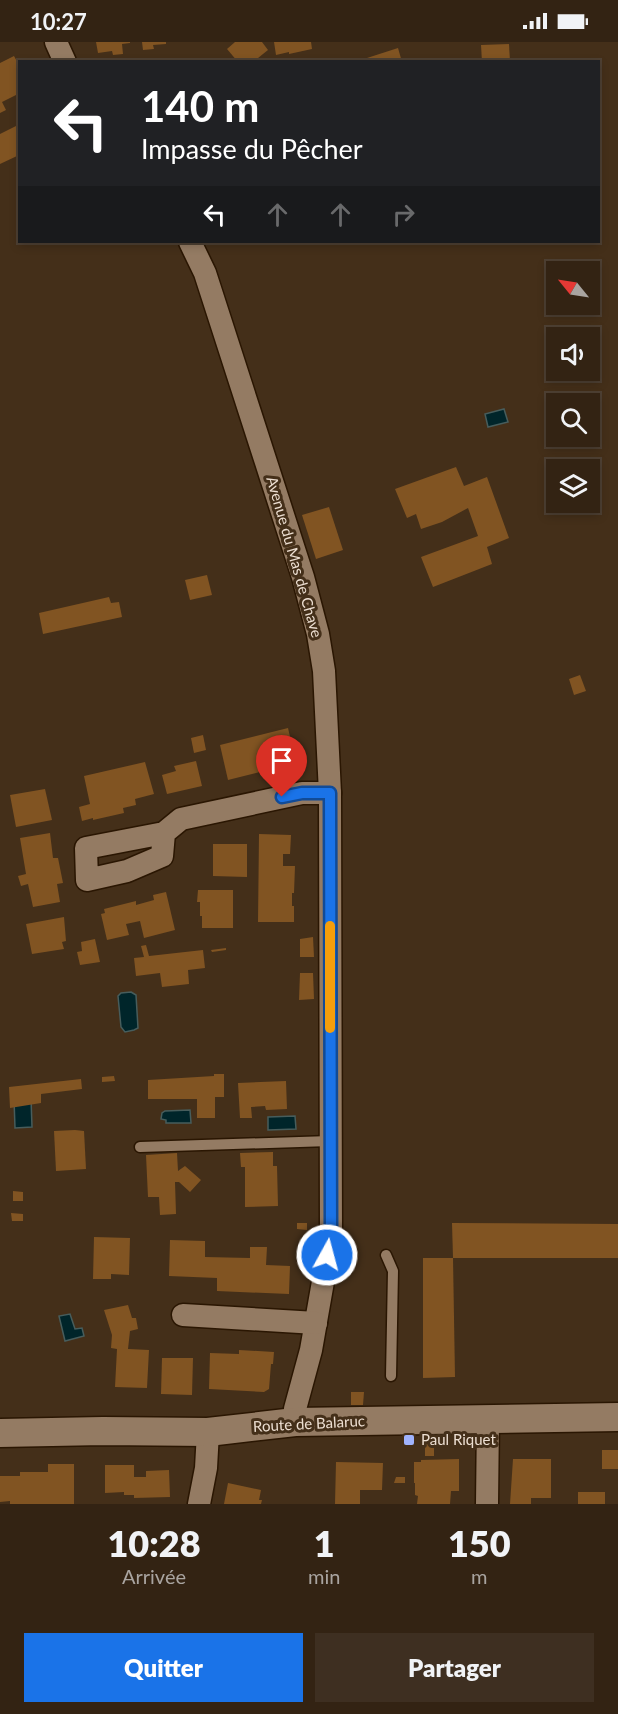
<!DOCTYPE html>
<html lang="fr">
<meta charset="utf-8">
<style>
:root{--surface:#332313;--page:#3e2f21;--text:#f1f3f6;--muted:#a9a4a0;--line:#4e4033;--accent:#1a73e8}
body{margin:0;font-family:Lato,sans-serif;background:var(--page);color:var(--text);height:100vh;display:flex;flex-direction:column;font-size:22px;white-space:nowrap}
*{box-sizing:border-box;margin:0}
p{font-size:20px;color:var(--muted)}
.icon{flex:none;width:33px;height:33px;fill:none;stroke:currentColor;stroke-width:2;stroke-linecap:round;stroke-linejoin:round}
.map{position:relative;height:1462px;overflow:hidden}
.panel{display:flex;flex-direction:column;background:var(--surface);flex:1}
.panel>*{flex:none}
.hud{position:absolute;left:18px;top:18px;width:582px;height:183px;border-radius:0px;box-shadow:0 3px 9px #0003,0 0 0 2px var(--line);background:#202124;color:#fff;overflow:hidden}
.needle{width:39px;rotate:300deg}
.fabs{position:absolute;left:546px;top:219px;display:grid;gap:12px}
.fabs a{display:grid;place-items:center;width:54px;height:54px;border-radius:0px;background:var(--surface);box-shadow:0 3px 9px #0003,0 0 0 2px var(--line);font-size:30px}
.pin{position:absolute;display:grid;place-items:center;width:51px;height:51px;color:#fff;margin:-62px -26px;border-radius:50% 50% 50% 0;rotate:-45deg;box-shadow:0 0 6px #0007}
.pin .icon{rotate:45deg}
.me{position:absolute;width:66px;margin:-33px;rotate:7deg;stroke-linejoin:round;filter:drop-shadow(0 0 4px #0008)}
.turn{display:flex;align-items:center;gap:21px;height:126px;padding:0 24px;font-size:27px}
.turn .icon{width:78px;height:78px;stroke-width:2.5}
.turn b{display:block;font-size:42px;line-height:51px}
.lanes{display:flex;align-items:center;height:57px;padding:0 24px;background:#0003;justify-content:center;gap:30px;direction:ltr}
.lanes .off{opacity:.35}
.eta{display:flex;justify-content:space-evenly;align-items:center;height:102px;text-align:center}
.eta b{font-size:36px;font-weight:800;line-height:42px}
.button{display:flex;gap:12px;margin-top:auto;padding:12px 24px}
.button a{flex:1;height:69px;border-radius:0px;background:var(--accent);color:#fff;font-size:24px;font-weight:800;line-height:69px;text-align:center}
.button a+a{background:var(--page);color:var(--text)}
.status{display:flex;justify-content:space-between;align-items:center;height:42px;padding:0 30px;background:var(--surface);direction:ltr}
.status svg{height:16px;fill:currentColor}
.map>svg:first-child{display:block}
</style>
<div class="status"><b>10:27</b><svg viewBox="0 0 49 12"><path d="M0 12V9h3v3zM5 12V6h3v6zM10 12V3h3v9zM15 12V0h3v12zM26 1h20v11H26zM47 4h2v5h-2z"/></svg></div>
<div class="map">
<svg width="618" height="1462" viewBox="0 0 618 1462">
<rect width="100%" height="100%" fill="#442f19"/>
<g fill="#00252a" stroke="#475d5c" stroke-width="1.5">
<path d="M504 367 508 380 488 385 485 372Z"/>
<path d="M131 950 136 953 138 986 134 988 125 990 121 985 118 954 121 951Z"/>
<path d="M31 1056 32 1085 15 1086 14 1057Z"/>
<path d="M190 1068 191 1081H166V1078L161 1077 162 1071 165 1069Z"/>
<path d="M295 1074 296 1087 268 1088V1075Z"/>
<path d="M70 1272 75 1287 82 1286 84 1294 65 1299 59 1274Z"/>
</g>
<g fill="#815422">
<path d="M96 0H130V1L122 2 123 12 113 13 112 9 98 11Z"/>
<path d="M142 0H166V2L153 3 154 7 143 8Z"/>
<path d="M235 0H262L268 8 253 20H238L227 7Z"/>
<path d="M274 0H311L312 7 289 12V10L276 13Z"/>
<path d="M509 2 510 20H482L481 3Z"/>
<path d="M398 6 402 20H368L367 16Z"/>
<path d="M14 14 20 25V51L2 60 6 68 0 71V21Z"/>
<path d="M20 82V118L17 114 0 122V92Z"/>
<path d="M456 425 464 444 487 435 509 496 487 505 492 522 433 545 421 515 478 494 468 466 442 480 421 487 416 472 407 476 395 447Z"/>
<path d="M329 465 343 508 316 517 302 473Z"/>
<path d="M207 533 212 553 190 558 185 538Z"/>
<path d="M109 555 111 561 119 560 122 575 43 592 39 571Z"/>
<path d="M580 633 586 649 574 653 569 637Z"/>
<path d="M288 686 296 721 228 738 220 703Z"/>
<path d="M203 693 206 708 194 711 191 696Z"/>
<path d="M196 719 202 744 167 752 162 733 176 729 174 724Z"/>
<path d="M145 720 154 752 135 757 136 763 123 766 124 771 93 778V776L82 779 79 765 90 762 84 734Z"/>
<path d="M45 747 52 778 16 785 10 753Z"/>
<path d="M50 791 53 816H58L63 841 57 842 60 860 33 865 28 842 21 844 18 834 26 832 20 796Z"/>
<path d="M259 792 291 793 290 812H283V824H295L294 851H292V864H294V880H258Z"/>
<path d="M213 802H247V835L213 834Z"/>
<path d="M198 848H233V886H202V874H200V860H197Z"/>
<path d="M166 850 175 888 144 896 140 879 126 882 129 893 107 898 101 872 105 871 104 867 136 859V863L154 858 153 853Z"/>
<path d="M64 875 66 899 62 900 64 907 32 912 26 882Z"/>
<path d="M313 895 314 915H300V897Z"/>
<path d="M95 897 100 920 80 923 77 910 82 909 81 900Z"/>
<path d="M146 903 149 914 203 908 205 926 188 928 189 942 162 945 160 931 136 934 134 916 144 915 141 904Z"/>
<path d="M226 906V908L212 910 211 908Z"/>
<path d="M300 931H313L314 957 299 958Z"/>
<path d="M214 1032H224V1055H215V1076H197V1057H148V1038L214 1034Z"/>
<path d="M114 1034 115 1039 102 1040V1035Z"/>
<path d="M81 1037 82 1047 41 1052V1061L10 1066 9 1045Z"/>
<path d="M286 1039 287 1067 266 1068 265 1064 251 1065 252 1076H240L238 1041Z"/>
<path d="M75 1088 84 1089 86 1127 56 1129 54 1089Z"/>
<path d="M273 1110V1124H277L278 1164 245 1165V1125H241L240 1111Z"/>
<path d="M177 1111 178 1129 185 1124 201 1138 190 1150 179 1140H175L176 1172 160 1173 159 1155H148L146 1113Z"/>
<path d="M13 1149 23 1150V1159H13Z"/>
<path d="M11 1171 23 1172V1179H12Z"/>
<path d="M297 1181H307V1188L297 1187Z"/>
<path d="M452 1181 618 1182V1216H453Z"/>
<path d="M94 1195 130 1196 129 1233 111 1232V1237H93Z"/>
<path d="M170 1198 205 1199V1215L250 1216V1205H267L266 1223 290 1224 289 1252 217 1249V1236L169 1234Z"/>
<path d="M423 1216H453L455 1335 423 1336Z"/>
<path d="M128 1263 132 1276H136L138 1287 130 1289 128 1307 149 1308 147 1346 115 1345 117 1307 111 1306 112 1293 104 1268Z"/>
<path d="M239 1308 274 1310 273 1322H271L269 1347 264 1350 209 1347 210 1311 239 1312Z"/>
<path d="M162 1316H193L192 1353 161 1352Z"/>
<path d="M351 1350H364L363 1363H351Z"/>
<rect x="425" y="1402" width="9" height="12"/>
<rect x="602" y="1408" width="16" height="19"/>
<path d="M459 1417V1449H451L450 1462H417L418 1454 415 1453V1441H414V1420H421V1418Z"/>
<path d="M513 1417H551V1456H531V1462H510Z"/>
<path d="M336 1420 383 1421 382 1448H360V1462H335Z"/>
<path d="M48 1422H74V1462H10V1459L0 1460V1434H20V1430H48Z"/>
<path d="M105 1423H134V1435H146V1429L169 1428 170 1455 134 1456V1453H124V1450L105 1451Z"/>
<path d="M396 1435H405V1441H394Z"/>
<path d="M228 1441 261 1448 259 1458H262L261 1462H224Z"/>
<rect x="578" y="1450" width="27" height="12"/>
</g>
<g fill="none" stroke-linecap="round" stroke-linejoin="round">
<defs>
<g id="service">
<path d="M140 1105 330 1099"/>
<path d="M386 1213 393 1229 391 1334"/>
</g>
<g id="minor">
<path d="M56 0 65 20"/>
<path d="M190 200 205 231 303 535 318 592 324 629 330 751 331 1194 311 1308 295 1367V1380"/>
<path d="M164 791 162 814 127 829 87 838 86 806 164 791 181 777 302 751H330"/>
<path d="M183 1273 316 1281"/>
<path d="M199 1462 206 1426 208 1390"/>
<path d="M487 1462 488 1376"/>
</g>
<path id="tertiary" d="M0 1391 103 1389 208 1390 295 1380 618 1375"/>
</defs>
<use href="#service" stroke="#2a1602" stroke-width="13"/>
<use href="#minor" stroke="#2a1602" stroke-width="25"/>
<use href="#tertiary" stroke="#2a1602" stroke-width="31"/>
<use href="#service" stroke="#947b63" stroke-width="10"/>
<use href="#minor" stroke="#947b63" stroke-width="22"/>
<use href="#tertiary" stroke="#947b63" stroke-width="28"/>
</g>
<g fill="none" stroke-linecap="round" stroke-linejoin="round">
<defs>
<path id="route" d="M282 755 302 751H330L331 1194 327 1213"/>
</defs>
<use href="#route" stroke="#114b97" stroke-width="15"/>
<use href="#route" stroke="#1a73e8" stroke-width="10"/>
<path stroke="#f59e0b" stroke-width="10" d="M330 884V986"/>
</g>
<rect fill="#a0b3fd" stroke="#442f19" stroke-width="2" x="403" y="1392" width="12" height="12" rx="3"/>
<g text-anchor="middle" stroke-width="6" stroke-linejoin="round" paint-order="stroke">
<g font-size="15" fill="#eddfd2" stroke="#442f19">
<text transform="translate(294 515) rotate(74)" y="5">Avenue du Mas de Chave</text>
<text transform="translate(309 1382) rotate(-3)" y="5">Route de Balaruc</text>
</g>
<g font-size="15" fill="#eddfd2" stroke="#442f19" text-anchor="start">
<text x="421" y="1403">Paul Riquet</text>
</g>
</g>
</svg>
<div class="fabs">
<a><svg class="needle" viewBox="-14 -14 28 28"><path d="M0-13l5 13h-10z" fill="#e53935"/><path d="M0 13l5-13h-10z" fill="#a9a4a0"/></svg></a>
<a><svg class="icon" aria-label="sound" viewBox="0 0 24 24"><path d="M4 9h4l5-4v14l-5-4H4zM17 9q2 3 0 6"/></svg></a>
<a><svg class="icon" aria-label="search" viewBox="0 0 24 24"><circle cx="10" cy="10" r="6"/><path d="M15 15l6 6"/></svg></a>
<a><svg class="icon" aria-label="layers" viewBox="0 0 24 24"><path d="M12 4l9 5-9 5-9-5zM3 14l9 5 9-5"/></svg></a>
</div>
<div class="pin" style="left:282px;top:755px;background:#d93025"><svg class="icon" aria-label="arrive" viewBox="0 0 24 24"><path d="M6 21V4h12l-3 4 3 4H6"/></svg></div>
<svg class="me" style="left:327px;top:1213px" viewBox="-20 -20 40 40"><circle r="17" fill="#1a73e8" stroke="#fff" stroke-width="3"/><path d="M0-11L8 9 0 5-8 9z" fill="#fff"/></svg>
<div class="hud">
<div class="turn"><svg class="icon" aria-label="left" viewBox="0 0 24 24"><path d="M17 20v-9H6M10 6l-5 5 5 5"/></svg><div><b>140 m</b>Impasse du Pêcher</div></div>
<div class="lanes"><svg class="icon" aria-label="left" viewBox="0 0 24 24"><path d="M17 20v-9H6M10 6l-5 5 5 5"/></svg><svg class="icon off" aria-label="ahead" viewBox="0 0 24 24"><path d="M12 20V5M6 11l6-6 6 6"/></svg><svg class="icon off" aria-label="ahead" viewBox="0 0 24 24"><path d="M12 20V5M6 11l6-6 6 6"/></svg><svg class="icon off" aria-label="right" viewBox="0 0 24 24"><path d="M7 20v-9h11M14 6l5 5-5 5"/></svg></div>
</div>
</div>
<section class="panel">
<div class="eta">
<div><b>10:28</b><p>Arrivée</p></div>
<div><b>1</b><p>min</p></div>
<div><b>150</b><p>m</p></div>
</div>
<div class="button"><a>Quitter</a><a>Partager</a></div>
</section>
